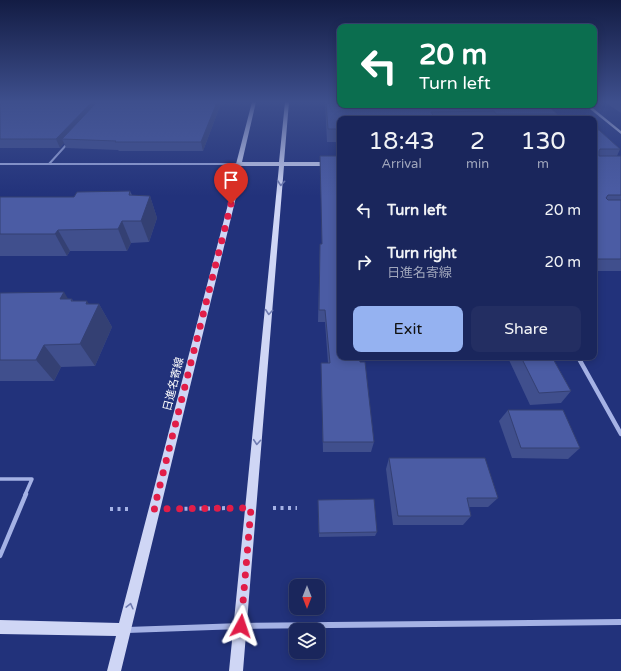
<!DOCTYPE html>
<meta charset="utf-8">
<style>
:root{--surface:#1a265c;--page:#232e62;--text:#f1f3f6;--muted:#9fa5bb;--line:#384372;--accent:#95b2f1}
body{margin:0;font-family:"Varela Round","Noto Sans JP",sans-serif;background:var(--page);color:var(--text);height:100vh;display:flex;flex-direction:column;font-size:15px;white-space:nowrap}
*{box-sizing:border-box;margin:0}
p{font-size:13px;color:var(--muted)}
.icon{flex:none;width:22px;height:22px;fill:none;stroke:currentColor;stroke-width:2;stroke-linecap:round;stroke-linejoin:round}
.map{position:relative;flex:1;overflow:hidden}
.side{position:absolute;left:337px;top:116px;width:260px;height:244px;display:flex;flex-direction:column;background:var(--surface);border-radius:8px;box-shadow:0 2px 10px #0003,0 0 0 1px var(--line)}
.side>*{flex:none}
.hud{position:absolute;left:337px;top:24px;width:260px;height:84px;border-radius:8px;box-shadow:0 2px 10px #0003,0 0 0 1px var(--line);background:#0b6e4f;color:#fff;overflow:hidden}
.needle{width:26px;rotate:180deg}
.controls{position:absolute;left:289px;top:579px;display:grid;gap:8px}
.controls a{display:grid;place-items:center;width:36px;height:36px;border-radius:8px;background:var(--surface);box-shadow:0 2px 10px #0003,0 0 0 1px var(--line);font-size:20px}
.pin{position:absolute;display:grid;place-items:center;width:34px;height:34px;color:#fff;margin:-41px -17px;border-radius:50% 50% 50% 0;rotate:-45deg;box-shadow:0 0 4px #0007}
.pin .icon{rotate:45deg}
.me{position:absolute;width:44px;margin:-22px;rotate:5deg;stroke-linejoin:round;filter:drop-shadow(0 0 3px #0008)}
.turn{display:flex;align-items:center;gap:14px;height:84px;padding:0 16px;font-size:18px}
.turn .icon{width:52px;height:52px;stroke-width:2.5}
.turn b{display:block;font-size:28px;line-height:34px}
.eta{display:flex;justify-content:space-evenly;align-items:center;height:68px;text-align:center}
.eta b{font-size:24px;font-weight:600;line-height:28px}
.button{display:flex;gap:8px;margin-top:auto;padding:8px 16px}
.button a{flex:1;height:46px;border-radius:8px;background:var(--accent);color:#111;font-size:16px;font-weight:600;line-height:46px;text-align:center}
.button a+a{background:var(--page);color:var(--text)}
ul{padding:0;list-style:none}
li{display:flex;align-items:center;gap:12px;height:52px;padding:0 16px}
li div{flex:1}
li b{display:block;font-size:15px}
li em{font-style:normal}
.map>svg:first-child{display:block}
</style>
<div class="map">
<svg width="621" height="671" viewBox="0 0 621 671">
<rect width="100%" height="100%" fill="#22327b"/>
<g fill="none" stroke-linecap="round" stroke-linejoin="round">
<g stroke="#a5b2e5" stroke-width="4" stroke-dasharray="3 4.5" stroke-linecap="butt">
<path d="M273 508H297"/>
<path d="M110 509H132"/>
<path d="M177 509 230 508"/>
</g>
<path stroke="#a5b2e5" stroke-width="3.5" d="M0 479H32L25 495"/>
<path stroke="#a5b2e5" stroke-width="4.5" d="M0 556 26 494"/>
<g stroke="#a5b2e5" stroke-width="2">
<path d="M0 164H239"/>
<path d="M49 164 68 143"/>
</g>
<path stroke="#a5b2e5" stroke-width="4.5" d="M578 357 621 434"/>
<path stroke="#a5b2e5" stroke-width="6" d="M127 630 241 626 621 622"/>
<g fill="#cfd6f5" fill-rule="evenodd">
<path d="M252 102H256L242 162H279L285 102H289L284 162H340V166H284L243 671H229L279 166H241L238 189 121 671H107L116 636 0 634V620L119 623 232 189 236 164Z"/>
<path d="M585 105H589L621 131V134Z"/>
</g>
</g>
<g fill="#404f8d">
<path d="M0 102 220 106 203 151H119L118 150 66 148 64 143 60 148H0Z"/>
<path d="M325 102H340V105H547L557 114 555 119H340V142H327Z"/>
<path d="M605 102H621V113Z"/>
<path d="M594 130 620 149 617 156H621V271H594Z"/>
<path d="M320 156 340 357 374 442 371 452H323L321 374V363H328L325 322H318L320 244H322Z"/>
<path d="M130 191 132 195 150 196 157 218 149 242 131 243 127 251H70L67 256H0V197H74Z"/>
<path d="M0 293 72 299 73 301 90 304H99L112 327 95 366 61 367 54 381H0Z"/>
<path d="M494 357H552L571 391 561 403 530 405 509 360H495Z"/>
<path d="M508 410 580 448 568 459 512 458 499 421Z"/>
<path d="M389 458 498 498 488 507H469L471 516 463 525H393L386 469Z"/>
<path d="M318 500 377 532 375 536 319 537Z"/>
</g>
<g fill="#344073">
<path d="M92 102H102L62 139 64 143 60 148 56 139Z"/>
<path d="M217 102H220V106L203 151 201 142Z"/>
<path d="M150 196 157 218 149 242 141 221Z"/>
<path d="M122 221 131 243 127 251 118 229Z"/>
<path d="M58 230 70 251 67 256 55 234Z"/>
<path d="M64 292 78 315 60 299Z"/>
<path d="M87 301 95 313 99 304 112 327 95 366 80 344 86 304Z"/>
<path d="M44 345 61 367 54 381 36 360Z"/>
</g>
<g fill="#4b5ca4" stroke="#344073">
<path d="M0 102H92L56 139H0Z"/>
<path d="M97 102H217L201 142H115L116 141 62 139Z"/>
<path d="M326 102H340V105H445L447 108 450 109 451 106V105H547L557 114H496L494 111 431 112 434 117 403 118V119H340V129H328Z"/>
<path d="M616 102H621V105Z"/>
<path d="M594 130H599L620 149H600L599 151V156H621V195H608L606 198 608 200H621V259H594Z"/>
<path d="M320 156H339L340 162V357H359L360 362H365L374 442H323L321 363H330L325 310H319L320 244H322Z"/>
<path d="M130 191 129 195 150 196 141 221H122L118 229 58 230 55 234H0V197H74L77 192Z"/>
<path d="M64 292 60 299H72L71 301H87L86 304H99L80 344 44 345 36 360H0V293Z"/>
<path d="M521 357H552L571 391 539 393Z"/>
<path d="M508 410H563L580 448H521Z"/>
<path d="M389 458H485L498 498H467L471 516H398Z"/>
<path d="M374 499 377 532 319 533 318 500Z"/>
</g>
<defs><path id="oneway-chevron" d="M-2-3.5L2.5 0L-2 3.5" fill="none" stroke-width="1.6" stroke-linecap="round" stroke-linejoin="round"/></defs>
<g stroke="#707cb2">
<use href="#oneway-chevron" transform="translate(281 183) rotate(95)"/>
<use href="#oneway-chevron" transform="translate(269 312) rotate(95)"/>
<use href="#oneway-chevron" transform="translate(257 442) rotate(95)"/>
<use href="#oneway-chevron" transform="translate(130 606) rotate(-76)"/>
</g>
<linearGradient id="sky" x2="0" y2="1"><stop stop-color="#131c44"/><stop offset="0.52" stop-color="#3e4f8d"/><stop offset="1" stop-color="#3e4f8d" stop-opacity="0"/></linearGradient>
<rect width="621" height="196" fill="url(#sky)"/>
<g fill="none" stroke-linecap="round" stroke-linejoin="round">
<path stroke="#e11d48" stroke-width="7" stroke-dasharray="0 12.6" d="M231 204 154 509 251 508 241 626"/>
</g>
<g text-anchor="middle" stroke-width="3.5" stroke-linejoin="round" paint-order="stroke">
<g font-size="11" fill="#fff" stroke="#22327b">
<text transform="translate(173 384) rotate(-76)" y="4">日進名寄線</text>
</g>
</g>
</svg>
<div class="controls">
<a><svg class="needle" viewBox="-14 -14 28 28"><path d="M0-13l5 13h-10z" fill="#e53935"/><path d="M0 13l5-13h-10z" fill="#9fa5bb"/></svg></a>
<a><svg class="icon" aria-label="layers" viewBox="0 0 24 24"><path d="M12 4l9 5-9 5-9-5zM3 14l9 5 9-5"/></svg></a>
</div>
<div class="pin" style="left:231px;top:204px;background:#d93025"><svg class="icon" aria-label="arrive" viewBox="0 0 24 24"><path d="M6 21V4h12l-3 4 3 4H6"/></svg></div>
<svg class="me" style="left:241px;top:626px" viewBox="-20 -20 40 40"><path d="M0-17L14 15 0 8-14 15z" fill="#e11d48" stroke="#fff" stroke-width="4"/></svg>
<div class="hud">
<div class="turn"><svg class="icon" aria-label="left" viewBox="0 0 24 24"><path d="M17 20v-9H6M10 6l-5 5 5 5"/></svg><div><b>20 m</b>Turn left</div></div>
</div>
<section class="side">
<div class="eta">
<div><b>18:43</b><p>Arrival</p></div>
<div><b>2</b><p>min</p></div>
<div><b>130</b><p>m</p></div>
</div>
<ul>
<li><svg class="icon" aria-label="left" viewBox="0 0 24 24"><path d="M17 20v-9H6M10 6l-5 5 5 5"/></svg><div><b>Turn left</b></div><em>20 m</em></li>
<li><svg class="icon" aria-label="right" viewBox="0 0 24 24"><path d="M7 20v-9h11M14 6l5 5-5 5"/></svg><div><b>Turn right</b><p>日進名寄線</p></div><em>20 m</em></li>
</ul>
<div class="button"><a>Exit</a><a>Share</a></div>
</section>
</div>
